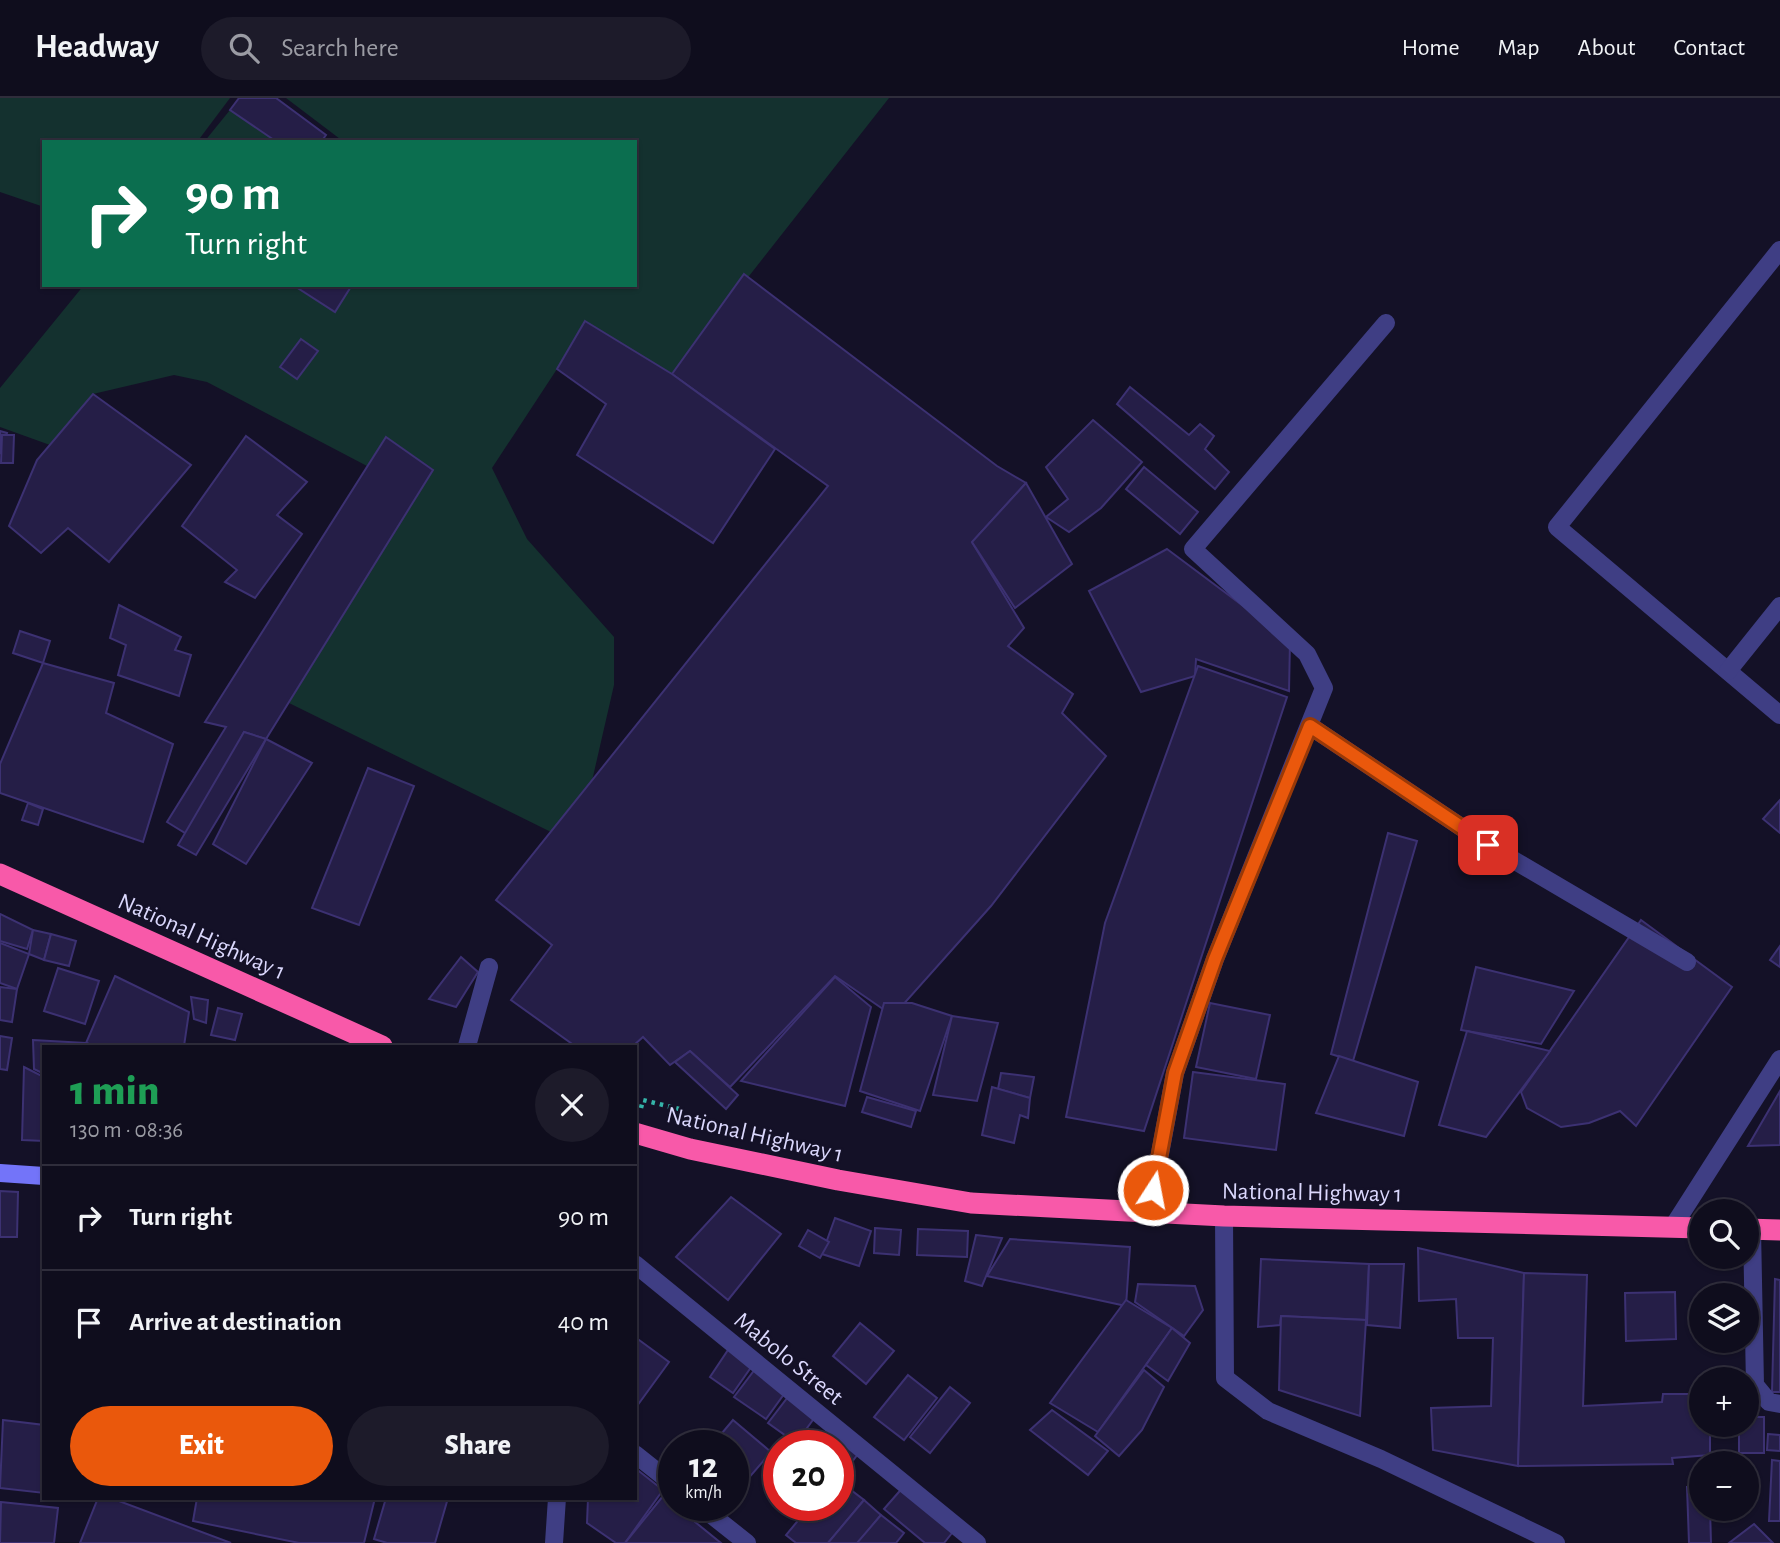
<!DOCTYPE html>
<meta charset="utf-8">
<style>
:root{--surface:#0f0d1d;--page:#1d1b2a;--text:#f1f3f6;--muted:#9b9ca4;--line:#2f2d3b;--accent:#ea580c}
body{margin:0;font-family:"Alegreya Sans",sans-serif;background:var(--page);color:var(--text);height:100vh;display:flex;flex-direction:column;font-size:26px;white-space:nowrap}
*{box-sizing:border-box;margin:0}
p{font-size:23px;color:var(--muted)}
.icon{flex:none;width:38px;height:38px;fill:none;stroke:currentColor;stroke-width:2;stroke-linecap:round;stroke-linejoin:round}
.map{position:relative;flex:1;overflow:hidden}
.drawer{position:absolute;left:42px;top:947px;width:595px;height:455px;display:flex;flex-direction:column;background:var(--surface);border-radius:0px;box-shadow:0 2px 5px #0004,0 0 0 2px var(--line)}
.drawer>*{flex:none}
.banner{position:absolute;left:42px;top:42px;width:595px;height:147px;border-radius:0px;box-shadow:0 2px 5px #0004,0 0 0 2px var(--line);background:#0b6e4f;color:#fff;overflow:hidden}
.tools{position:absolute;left:1689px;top:1101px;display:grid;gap:14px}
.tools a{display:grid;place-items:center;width:70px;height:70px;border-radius:50%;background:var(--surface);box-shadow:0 2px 5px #0004,0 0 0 2px var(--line);font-size:35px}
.speed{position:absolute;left:658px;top:1332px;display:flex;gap:14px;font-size:35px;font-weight:700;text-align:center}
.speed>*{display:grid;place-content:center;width:91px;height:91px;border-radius:50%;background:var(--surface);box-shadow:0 2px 5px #0004,0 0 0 2px var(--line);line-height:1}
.speed small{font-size:18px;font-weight:400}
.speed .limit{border:10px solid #d22;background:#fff;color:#111}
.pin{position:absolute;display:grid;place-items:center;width:60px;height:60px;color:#fff;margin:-30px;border-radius:14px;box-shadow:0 4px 10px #0006}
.me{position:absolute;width:77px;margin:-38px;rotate:11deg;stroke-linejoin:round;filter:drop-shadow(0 0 5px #0008)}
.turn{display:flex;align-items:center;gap:24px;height:147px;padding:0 28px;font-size:32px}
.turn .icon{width:91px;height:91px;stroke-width:2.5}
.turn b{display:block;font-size:49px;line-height:60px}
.round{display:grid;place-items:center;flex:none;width:74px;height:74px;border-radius:37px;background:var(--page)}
.summary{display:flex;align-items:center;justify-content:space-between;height:119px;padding:0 28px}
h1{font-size:42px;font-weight:800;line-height:52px;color:#1e9e55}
.action{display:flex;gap:14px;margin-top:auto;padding:14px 28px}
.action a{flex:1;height:80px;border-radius:42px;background:var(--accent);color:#fff;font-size:28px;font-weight:800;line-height:80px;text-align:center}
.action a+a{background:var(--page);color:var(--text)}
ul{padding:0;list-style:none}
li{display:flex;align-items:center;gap:21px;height:105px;padding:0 28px;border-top:2px solid var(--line)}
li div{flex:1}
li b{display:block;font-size:26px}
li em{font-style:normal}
header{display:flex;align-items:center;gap:42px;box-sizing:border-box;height:98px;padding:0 35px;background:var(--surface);border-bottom:2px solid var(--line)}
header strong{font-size:33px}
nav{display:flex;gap:38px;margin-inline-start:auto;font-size:24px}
.search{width:490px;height:63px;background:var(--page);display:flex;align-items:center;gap:18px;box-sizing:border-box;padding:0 24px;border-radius:38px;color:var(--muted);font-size:26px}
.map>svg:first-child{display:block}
</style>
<header>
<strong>Headway</strong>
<div class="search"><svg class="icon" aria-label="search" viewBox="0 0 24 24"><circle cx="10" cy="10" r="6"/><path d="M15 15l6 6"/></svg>Search here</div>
<nav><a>Home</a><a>Map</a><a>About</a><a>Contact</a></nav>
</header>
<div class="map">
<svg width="1780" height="1445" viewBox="0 0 1780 1445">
<rect width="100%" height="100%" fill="#141127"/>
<g fill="#14312f">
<path d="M0 0H230L197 44H44V109L0 94Z"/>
<path d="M286 0H889L672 276 585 223 557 271 492 370 527 441 614 539V587L592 683 551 734 289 605 433 371 386 339 367 368 207 284 174 277 93 296 50 347 0 329V290L84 187H635V44H344Z"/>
<path d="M230 12 277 44H204Z"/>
</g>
<g fill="#251e47" stroke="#3c3172" stroke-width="2">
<path d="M239 0H276L326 37 321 44H277L230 12Z"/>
<path d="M744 176 997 368 1026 385 972 444 1024 530 1008 548 1073 596 1062 615 1106 658 991 808 893 918 835 878 730 989 690 953 670 967 643 939 633 948H575L511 902 552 847 496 802 828 388 672 276Z"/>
<path d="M293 187H352L335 214Z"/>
<path d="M585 223 672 276 775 351 713 445 577 357 606 306 557 271Z"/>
<path d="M301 241 318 253 297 281 280 269Z"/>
<path d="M1130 289 1189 337 1200 326 1214 338 1205 351 1229 374 1215 391 1117 306Z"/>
<path d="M93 296 191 367 109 464 68 430 41 455 9 428 37 362Z"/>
<path d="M1093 322 1142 364 1101 410 1069 434 1046 419 1068 401 1046 369Z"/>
<path d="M0 333 7 335 0 356Z"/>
<path d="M2 337H14L13 365H1Z"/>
<path d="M246 338 307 384 277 417 302 436 255 500 225 484 237 472 182 428Z"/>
<path d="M386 339 433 372 266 641 244 634 190 738 167 724 226 629 205 624Z"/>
<path d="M1144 369 1198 414 1180 436 1126 391Z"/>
<path d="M1026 385 1072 466 1015 510 972 444Z"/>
<path d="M1167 451 1290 543 1289 593 1196 561 1195 578 1141 594 1089 493Z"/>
<path d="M119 507 181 539 175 552 191 557 179 598 118 577 126 547 110 540Z"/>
<path d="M20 533 50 543 43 565 13 555Z"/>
<path d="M43 565 114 585 106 615 173 646 143 744 0 695V666Z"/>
<path d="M1198 568 1287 599 1144 1033 1066 1019 1105 825Z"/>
<path d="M244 634 266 641 196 757 178 747Z"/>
<path d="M266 641 312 665 246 766 213 746Z"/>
<path d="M368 670 414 688 359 827 312 810Z"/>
<path d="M1780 702V735L1763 721Z"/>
<path d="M28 705 43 711 38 727 22 722Z"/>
<path d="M1388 735 1417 743 1353 963 1331 956Z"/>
<path d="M0 816 33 832 27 851 0 843Z"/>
<path d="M1641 822 1732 889 1636 1028 1620 1013 1589 1025 1561 1029 1527 1010 1521 994Z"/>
<path d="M33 832 51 836 44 862 29 856Z"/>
<path d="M51 836 76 843 69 868 44 862Z"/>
<path d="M0 845 29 856 17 891 0 885Z"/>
<path d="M1780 848V869L1770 862Z"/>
<path d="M461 859 478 874 456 909 429 901Z"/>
<path d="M1476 869 1574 893 1541 946 1461 932Z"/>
<path d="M58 870 99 883 85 926 44 913Z"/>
<path d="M115 878 189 914 184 948H96L86 945Z"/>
<path d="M835 879 871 909 845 1008 741 983Z"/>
<path d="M0 889 17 891 12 924 0 922Z"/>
<path d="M191 899 208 902 206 925 194 921Z"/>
<path d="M884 905H912L952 918 920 1013 860 993Z"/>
<path d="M1210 905 1270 917 1256 981 1196 969Z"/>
<path d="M218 910 242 916 235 942 211 937Z"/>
<path d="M952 918 998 925 977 1003 933 997Z"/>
<path d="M1467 933 1550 953 1486 1039 1439 1027Z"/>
<path d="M0 938 12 940 7 972 0 971Z"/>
<path d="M33 942 86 945 95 948H44V976L34 971Z"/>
<path d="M690 953 738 997 726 1011 675 964Z"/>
<path d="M1339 958 1418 984 1404 1038 1316 1015Z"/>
<path d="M24 969 44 979V1043L22 1042Z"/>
<path d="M1193 974 1285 986 1276 1052 1184 1040Z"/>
<path d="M1001 975 1034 979 1030 1000 998 991Z"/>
<path d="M992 989 1030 1000 1028 1020 1020 1017 1014 1045 982 1037Z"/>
<path d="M1780 993V1047L1748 1048Z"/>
<path d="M867 999 916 1013 911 1029 862 1014Z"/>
<path d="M0 1093 18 1094 17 1139H0Z"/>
<path d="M731 1099 781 1136 728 1202 676 1159Z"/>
<path d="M835 1120 871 1133 859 1168 822 1156Z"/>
<path d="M875 1130 901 1132 899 1157 874 1155Z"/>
<path d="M918 1131 968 1133 967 1159 917 1157Z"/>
<path d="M808 1132 829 1144 820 1160 799 1148Z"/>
<path d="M976 1137 1002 1140 982 1188 965 1183Z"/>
<path d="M1010 1141 1130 1149 1126 1208 987 1178Z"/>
<path d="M1418 1150 1524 1175 1518 1368 1433 1352 1431 1310 1491 1308 1493 1240H1458L1456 1201 1419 1203Z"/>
<path d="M1261 1161 1369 1166 1366 1222 1281 1218 1280 1227 1258 1229Z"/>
<path d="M1369 1166H1404L1400 1230 1367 1227Z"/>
<path d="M1524 1175 1587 1177 1583 1308 1662 1304 1663 1296H1701V1326H1710V1357L1672 1360 1673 1366 1518 1368Z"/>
<path d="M1775 1181 1780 1182V1294H1772Z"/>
<path d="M1138 1186 1195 1188 1203 1212 1184 1238 1135 1204Z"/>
<path d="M1675 1194 1676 1241 1626 1243 1625 1195Z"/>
<path d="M1126 1202 1172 1230 1098 1334 1050 1305Z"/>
<path d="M1281 1218 1366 1222 1360 1318 1279 1292Z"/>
<path d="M860 1225 894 1253 866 1286 833 1258Z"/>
<path d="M1172 1230 1190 1245 1168 1283 1146 1267Z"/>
<path d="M635 1239 669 1264 637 1308 635 1306Z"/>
<path d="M730 1249 754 1265 733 1295 710 1279Z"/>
<path d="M756 1270 787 1292 766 1321 734 1299Z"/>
<path d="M1144 1272 1164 1289 1142 1332 1119 1358 1095 1338Z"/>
<path d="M908 1277 937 1300 904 1342 874 1319Z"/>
<path d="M950 1289 970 1305 930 1355 910 1339Z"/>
<path d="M791 1295 818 1315 796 1345 768 1325Z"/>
<path d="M1052 1312 1108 1353 1088 1377 1030 1332Z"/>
<path d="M1746 1319H1764V1355H1739V1326H1746Z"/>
<path d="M3 1322 44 1327V1395L0 1390Z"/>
<path d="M733 1322 771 1354 741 1389 733 1383V1348H711Z"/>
<path d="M1768 1336 1780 1337V1353L1767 1352Z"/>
<path d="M849 1342 861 1352 842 1377 838 1374V1357Z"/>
<path d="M1772 1362 1780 1363V1423H1769Z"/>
<path d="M635 1370 663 1392 625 1445H616L587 1425 588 1400H635Z"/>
<path d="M838 1382 864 1402 828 1445H796L786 1437 811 1407H838Z"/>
<path d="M905 1387 956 1430 944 1445H925L884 1411Z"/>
<path d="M1687 1389H1701V1410H1710L1711 1445H1689Z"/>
<path d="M663 1398 721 1445H625Z"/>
<path d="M98 1400H111L231 1445H80Z"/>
<path d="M197 1400H375L364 1445H299L193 1423Z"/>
<path d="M386 1400H448L435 1445H387L374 1441Z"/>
<path d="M864 1402 881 1417 858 1445H828Z"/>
<path d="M1 1404 58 1410 54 1445H0Z"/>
<path d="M881 1417 904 1435 896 1445H857Z"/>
<path d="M1754 1426 1773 1445H1729Z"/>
</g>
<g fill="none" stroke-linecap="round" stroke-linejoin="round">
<path stroke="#35b4a9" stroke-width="4.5" stroke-dasharray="3.5 5" stroke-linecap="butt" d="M641 1010 643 1002 679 1011 677 1020"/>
<g stroke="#3f3e84" stroke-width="18">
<path d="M1310 628 1488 747 1687 864"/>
<path d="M467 948 489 869"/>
<path d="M1149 1115 1175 975 1215 861 1324 590 1307 556 1193 451 1386 225"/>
<path d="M1752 1131 1755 1287 1769 1304 1780 1306"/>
</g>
<g stroke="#3f3e84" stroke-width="18">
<path d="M1780 152 1557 429 1780 617"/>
<path d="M1728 573 1780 508"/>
<path d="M1224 1118 1225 1280 1268 1313 1381 1361 1556 1445"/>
<path d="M1672 1130 1780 961"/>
<path d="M635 1166 977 1445"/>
<path d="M635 1356 674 1387"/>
<path d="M699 1407 747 1445"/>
<path d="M554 1445 557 1400"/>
</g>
<path stroke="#7374f9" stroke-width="18" d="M0 1075 44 1078"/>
<g stroke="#f859a9" stroke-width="21">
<path d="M0 776 382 948"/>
<path d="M635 1035 690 1051 838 1082 971 1105 1224 1118 1701 1130"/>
<path d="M1746 1131 1780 1132"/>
</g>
</g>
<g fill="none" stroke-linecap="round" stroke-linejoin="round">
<defs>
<path id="route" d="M1153 1092 1175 975 1215 861 1310 628 1488 747"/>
</defs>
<use href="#route" stroke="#983908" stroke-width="18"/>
<use href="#route" stroke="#ea580c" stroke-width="12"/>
</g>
<g text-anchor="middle" stroke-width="5" stroke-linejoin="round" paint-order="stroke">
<g font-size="24" fill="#dbd8fd" stroke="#141127">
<text transform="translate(202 838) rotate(24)" y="8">National Highway 1</text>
<text transform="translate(755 1036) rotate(13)" y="8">National Highway 1</text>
<text transform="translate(1312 1094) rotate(1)" y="8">National Highway 1</text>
<text transform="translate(789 1260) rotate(39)" y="8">Mabolo Street</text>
</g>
</g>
</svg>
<div class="tools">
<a><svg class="icon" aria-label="search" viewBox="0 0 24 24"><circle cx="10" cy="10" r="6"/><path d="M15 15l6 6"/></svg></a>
<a><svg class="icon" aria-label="layers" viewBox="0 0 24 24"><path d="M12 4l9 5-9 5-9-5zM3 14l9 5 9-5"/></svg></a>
<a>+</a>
<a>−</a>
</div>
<div class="speed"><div>12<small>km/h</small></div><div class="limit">20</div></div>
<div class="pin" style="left:1488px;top:747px;background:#d93025"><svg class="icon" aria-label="arrive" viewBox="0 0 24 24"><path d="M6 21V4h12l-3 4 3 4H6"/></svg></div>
<svg class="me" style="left:1153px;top:1092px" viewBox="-20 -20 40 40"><circle r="17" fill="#ea580c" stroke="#fff" stroke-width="3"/><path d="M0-11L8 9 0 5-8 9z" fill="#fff"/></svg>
<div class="banner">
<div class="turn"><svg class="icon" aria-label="right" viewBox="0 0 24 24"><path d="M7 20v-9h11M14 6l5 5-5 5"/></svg><div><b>90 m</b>Turn right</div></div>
</div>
<section class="drawer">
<div class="summary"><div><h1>1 min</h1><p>130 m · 08:36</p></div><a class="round"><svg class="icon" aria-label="close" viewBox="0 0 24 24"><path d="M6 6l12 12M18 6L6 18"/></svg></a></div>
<ul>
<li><svg class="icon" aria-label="right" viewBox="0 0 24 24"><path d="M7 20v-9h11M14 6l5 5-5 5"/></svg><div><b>Turn right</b></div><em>90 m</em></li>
<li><svg class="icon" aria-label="arrive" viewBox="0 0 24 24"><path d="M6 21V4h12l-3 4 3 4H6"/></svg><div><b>Arrive at destination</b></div><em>40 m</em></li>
</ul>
<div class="action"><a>Exit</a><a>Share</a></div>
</section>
</div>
